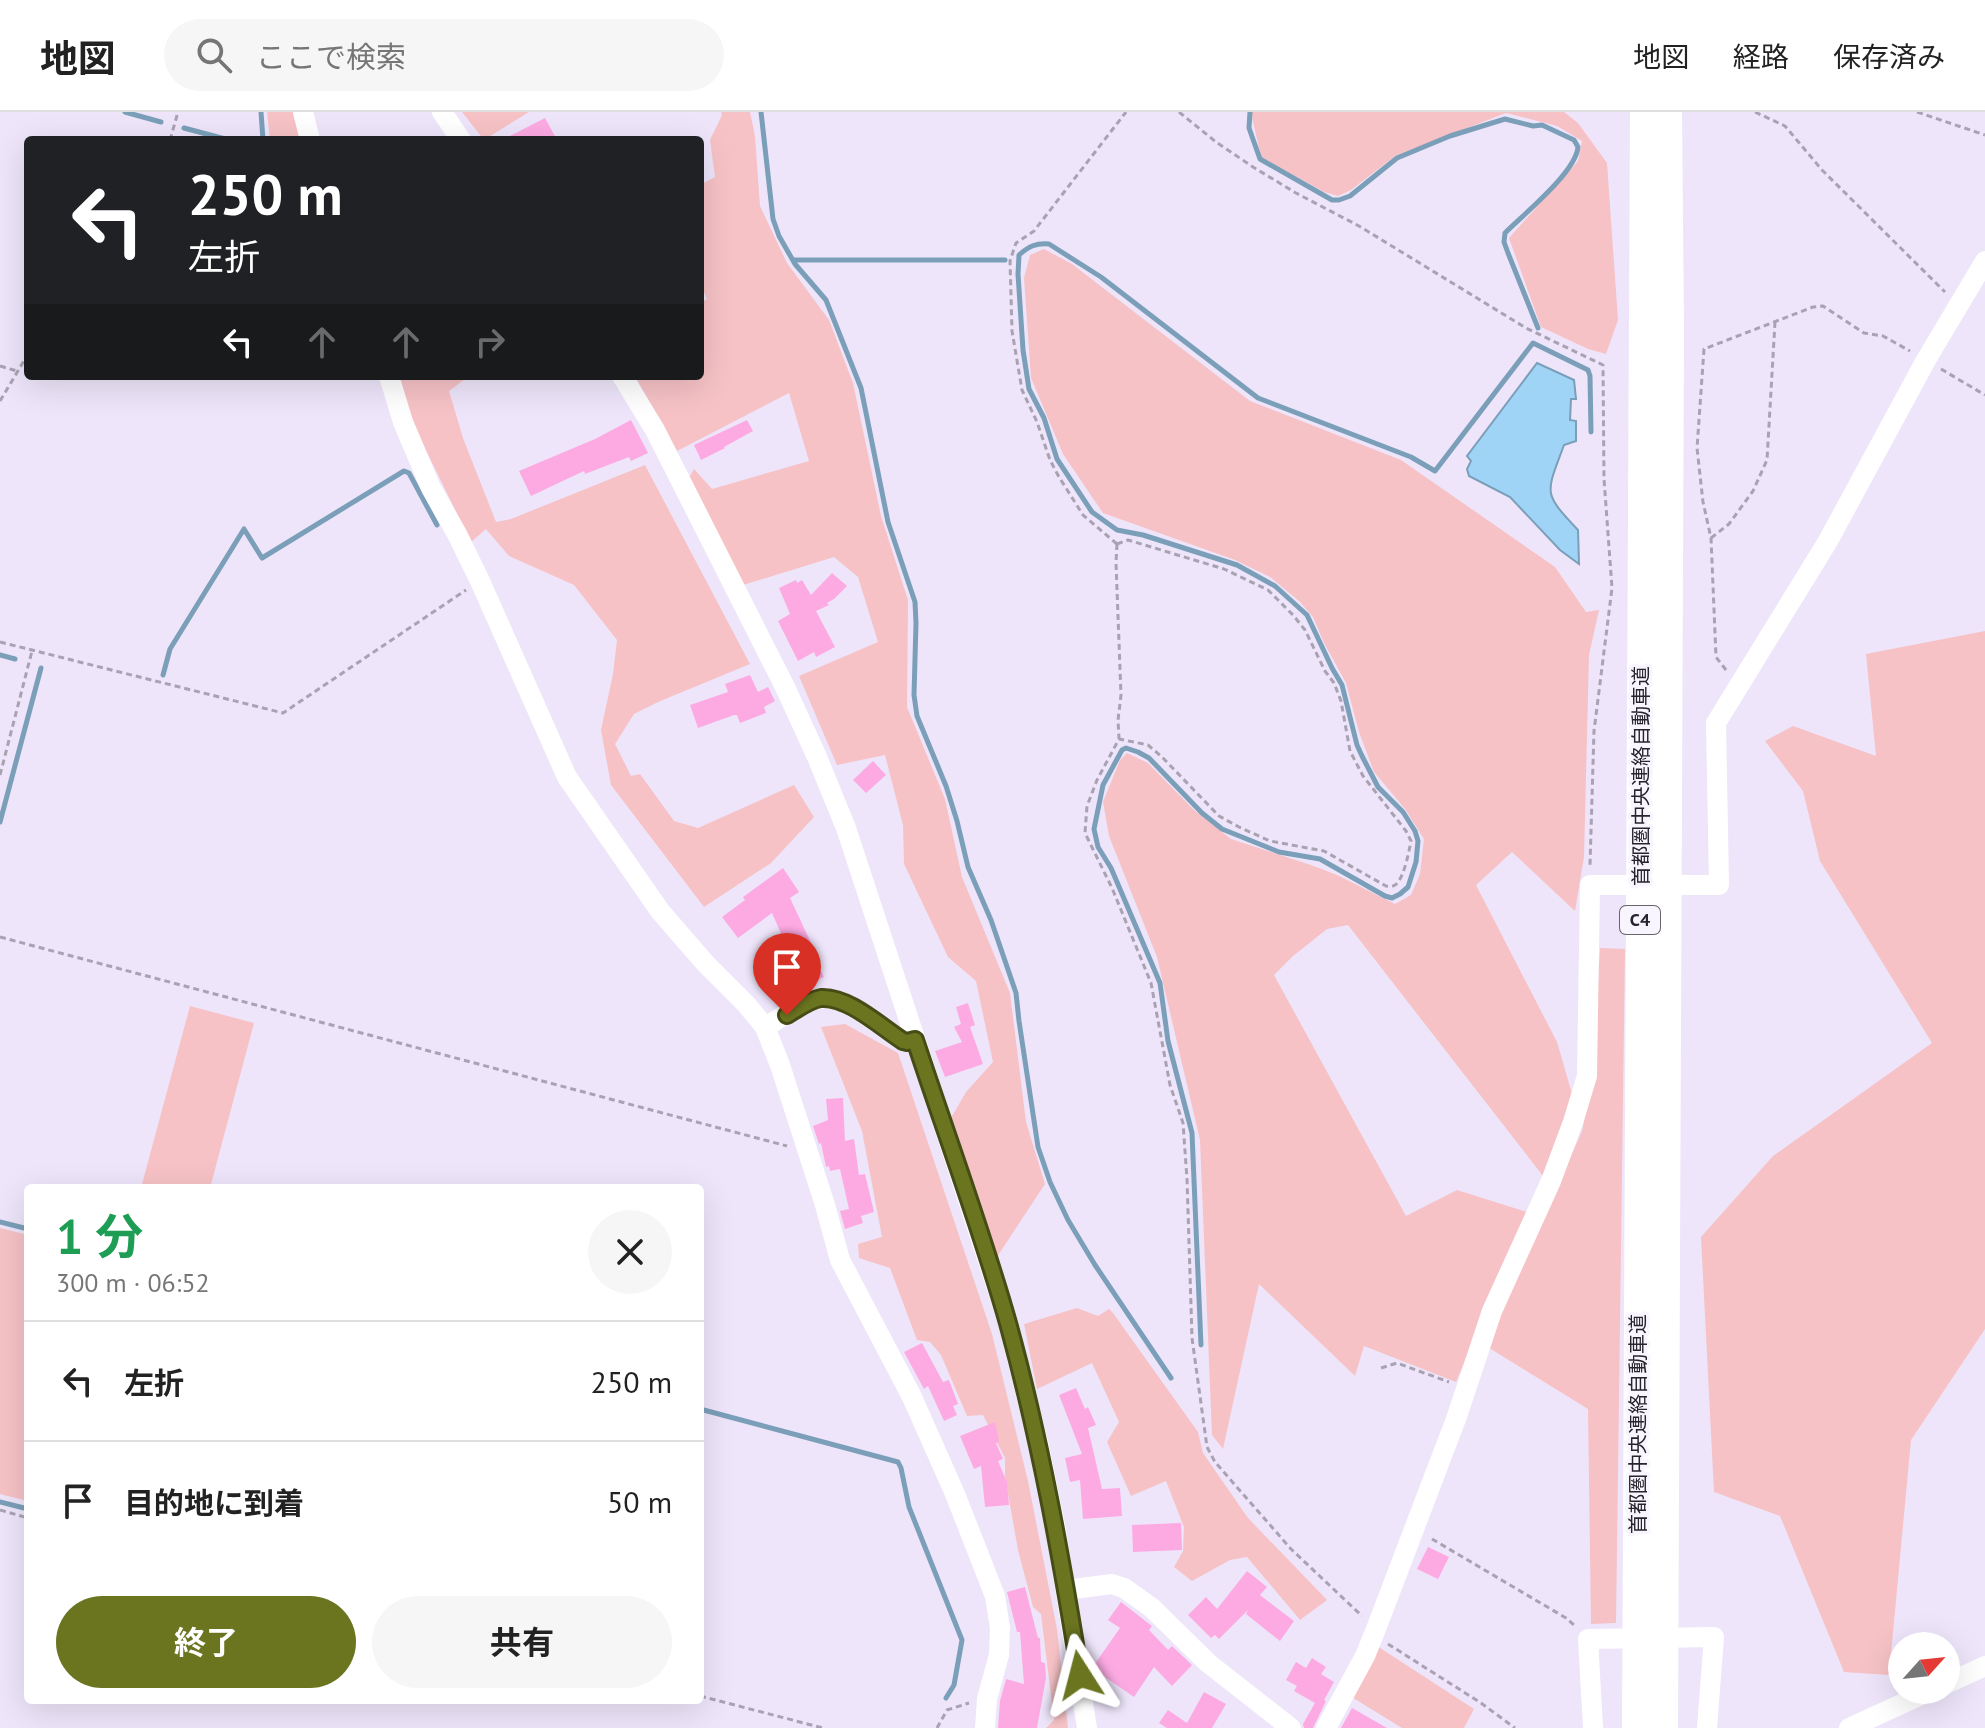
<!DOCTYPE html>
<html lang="ja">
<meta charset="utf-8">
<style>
:root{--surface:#fff;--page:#f6f6f6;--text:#222;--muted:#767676;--line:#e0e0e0;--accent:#6b7520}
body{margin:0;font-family:"PT Sans","Noto Sans JP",sans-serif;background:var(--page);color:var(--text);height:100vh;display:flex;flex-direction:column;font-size:30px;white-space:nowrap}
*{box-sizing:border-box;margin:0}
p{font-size:26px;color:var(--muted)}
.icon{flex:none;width:44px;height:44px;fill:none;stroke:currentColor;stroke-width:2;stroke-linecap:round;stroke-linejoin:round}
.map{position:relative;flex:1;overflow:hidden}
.drawer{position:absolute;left:24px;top:1072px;width:680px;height:520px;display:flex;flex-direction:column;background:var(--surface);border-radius:8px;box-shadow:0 8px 32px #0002}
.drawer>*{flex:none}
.top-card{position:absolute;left:24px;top:24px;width:680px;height:244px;border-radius:8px;box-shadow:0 8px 32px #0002;background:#202124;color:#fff;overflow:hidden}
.needle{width:52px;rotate:63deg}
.controls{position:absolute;left:1888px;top:1520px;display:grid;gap:16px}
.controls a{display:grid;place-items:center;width:72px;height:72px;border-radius:50%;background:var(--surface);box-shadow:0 8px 32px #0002;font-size:40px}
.pin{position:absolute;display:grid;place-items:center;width:68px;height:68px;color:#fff;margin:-82px -34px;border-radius:50% 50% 50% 0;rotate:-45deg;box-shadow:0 0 8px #0007}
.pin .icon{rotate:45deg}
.me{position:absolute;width:88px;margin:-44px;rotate:351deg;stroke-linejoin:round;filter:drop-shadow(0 0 6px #0008)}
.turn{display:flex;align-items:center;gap:28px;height:168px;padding:0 32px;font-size:36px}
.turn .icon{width:104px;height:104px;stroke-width:2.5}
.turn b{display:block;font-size:56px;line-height:68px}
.lanes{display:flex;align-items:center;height:76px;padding:0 32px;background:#0003;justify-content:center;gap:40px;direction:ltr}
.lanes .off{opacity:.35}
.round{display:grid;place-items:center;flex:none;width:84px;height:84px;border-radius:42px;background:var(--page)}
.headline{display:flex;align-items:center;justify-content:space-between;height:136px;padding:0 32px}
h1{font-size:48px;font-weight:700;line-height:60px;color:#1e9e55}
.button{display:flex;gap:16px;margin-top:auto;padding:16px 32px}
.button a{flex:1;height:92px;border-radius:48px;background:var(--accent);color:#fff;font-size:32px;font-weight:700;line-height:92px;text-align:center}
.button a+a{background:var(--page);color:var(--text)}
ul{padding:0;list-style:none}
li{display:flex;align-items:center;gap:24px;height:120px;padding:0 32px;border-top:2px solid var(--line)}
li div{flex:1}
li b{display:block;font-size:30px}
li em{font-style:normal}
header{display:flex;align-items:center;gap:48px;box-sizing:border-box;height:112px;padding:0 40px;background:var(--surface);border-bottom:2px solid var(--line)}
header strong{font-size:38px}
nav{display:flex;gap:44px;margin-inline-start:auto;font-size:28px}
.search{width:560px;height:72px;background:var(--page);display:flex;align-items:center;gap:20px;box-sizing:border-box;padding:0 28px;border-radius:44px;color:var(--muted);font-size:30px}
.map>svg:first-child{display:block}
</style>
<header>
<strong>地図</strong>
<div class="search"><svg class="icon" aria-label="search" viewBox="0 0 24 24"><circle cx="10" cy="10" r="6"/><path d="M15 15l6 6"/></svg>ここで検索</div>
<nav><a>地図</a><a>経路</a><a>保存済み</a></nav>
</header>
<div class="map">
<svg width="1985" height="1616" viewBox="0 0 1985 1616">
<rect width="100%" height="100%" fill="#eee5fa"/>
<g fill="#f6c2c6">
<path d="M267 0H294L300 28H270Z"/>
<path d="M462 0H529L484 28Z"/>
<path d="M721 0H750L755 24 760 94 787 151 829 208 853 271 881 404 908 488 907 595 945 687 962 765 1010 881 1026 1010 1045 1072 997 1145 951 1006 966 980 993 950 976 869 948 845 904 752 903 713 885 643 837 653 799 564 878 530 858 465 834 445 743 473 689 366 694 357 712 377 809 349 789 281 677 339 635 264H700V191L707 187 700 172V73L715 65 710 28 722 3Z"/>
<path d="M1252 0H1564L1578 11 1607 51 1618 208 1606 242 1588 237 1541 215 1509 126 1578 49 1582 29 1557 14 1506 1 1395 44 1351 78 1338 84 1324 80 1261 45 1252 5Z"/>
<path d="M1044 137 1072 152 1250 289 1401 348 1555 455 1586 500 1599 498 1589 543 1584 745 1575 799 1512 740 1476 773 1557 930 1575 992 1543 1064 1348 813 1327 817 1293 844 1274 863 1406 1104 1457 1078 1527 1100 1456 1270 1364 1234 1355 1264 1259 1172 1223 1337 1212 1323 1200 1028 1157 845 1109 724 1103 690 1120 648 1127 641 1148 651 1194 698 1231 727 1311 753 1337 763 1395 792 1411 783 1420 762 1424 727 1405 697 1374 660 1359 620 1346 571 1324 531 1313 505 1299 489 1270 465 1235 448 1103 401 1063 342 1031 266 1024 166 1030 143Z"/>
<path d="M398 264H469L449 279 463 326 496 410 511 407 645 353 750 552 658 590 634 602 615 632 631 664 640 662 674 709 698 716 794 673 814 705 771 751 704 795 611 673 601 618 613 562 617 528 574 473 509 444 486 417 471 430 416 318Z"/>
<path d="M1985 519V1217L1911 1328 1889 1563 1844 1560 1780 1404 1714 1380 1701 1125 1773 1044 1932 931 1820 749 1803 679 1765 629 1793 614 1876 644 1866 542Z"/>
<path d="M1600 836 1625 837 1616 1511 1591 1512 1588 1297 1486 1234 1582 1019 1592 974Z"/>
<path d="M190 894 254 911 210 1076H141Z"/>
<path d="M845 912 898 941 992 1222 1028 1369 1057 1517 1068 1616H1046L1054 1608 1041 1502 1033 1495 1018 1438 1005 1364V1346L983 1303 967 1304 941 1243 930 1230 917 1228 890 1156 859 1146 858 1132 882 1125 862 1019 821 915Z"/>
<path d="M0 1116 28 1123V1371L24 1388 0 1382Z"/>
<path d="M1077 1196 1098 1204 1109 1197 1113 1201 1198 1320 1203 1341 1248 1406 1327 1488 1300 1508 1247 1445 1230 1448 1192 1469 1174 1455 1183 1439 1184 1415 1166 1369 1131 1384 1107 1330 1119 1310 1092 1251 1037 1277 1024 1212Z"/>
<path d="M1377 1534 1474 1597 1464 1616H1402L1350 1584Z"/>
</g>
<path fill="#9fd4f6" stroke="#7b9fb9" stroke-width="2" d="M1537 251 1574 268 1576 287H1571L1570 308 1576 309V329L1564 333C1546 382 1542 380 1578 418L1579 452 1560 438 1510 385 1469 364 1467 357 1471 349 1467 344Z"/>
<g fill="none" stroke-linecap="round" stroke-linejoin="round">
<g stroke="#7b9fb9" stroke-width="5">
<path d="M125 0 161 10"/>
<path d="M261 0 263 28"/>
<path d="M761 0 773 107 779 124 795 152 826 188 861 276 888 410 915 490 916 511 914 583 917 604 946 674 957 709 968 755 991 808 1016 881 1019 909 1038 1035 1050 1070 1068 1108 1095 1153 1171 1266"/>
<path d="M1250 0 1249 16 1260 47 1332 88H1339L1350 84 1397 46 1450 24 1505 7 1533 14 1542 13 1574 28 1578 35C1576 60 1524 102 1505 121L1504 130 1508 141 1538 216"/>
<path d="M184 16 229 28"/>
<path d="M794 148H1005"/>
<path d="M0 543 15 547"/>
<path d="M163 563 170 537 244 417 262 446 404 359 409 361 437 413"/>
<path d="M0 710 41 556"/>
<path d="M0 1110 28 1117"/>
<path d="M1201 1233 1192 1021 1168 929 1160 871 1111 756 1098 735 1094 717 1103 673 1122 638 1126 636 1138 640 1149 646 1202 701 1222 717 1279 740 1320 747 1385 784 1392 786 1400 782 1408 775 1416 750 1418 729 1415 719 1403 700 1378 675 1362 644 1357 633 1342 573 1332 556 1307 503 1275 474 1237 453 1143 423 1117 418 1092 400 1057 347 1044 306 1029 277 1023 238 1018 162 1019 143C1029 134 1036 131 1049 132L1101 165 1258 286 1411 345 1435 359 1533 231 1588 258 1590 264 1591 320"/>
<path d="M700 1297 898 1350 901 1356 909 1395 962 1528 954 1573 946 1586"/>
<path d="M0 1390 28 1397"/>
</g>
</g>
<g fill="#fdaae3">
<path d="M545 6 557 28H502Z"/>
<path d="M631 308 648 341 631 349 629 345 585 362 584 359 531 384 519 359 595 327Z"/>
<path d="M747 308 753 319 724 335 725 336 701 348 694 333Z"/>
<path d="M832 461 847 474 834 487 827 491 829 493 816 499 835 535 816 545 814 540 798 549 778 509 790 502 779 476 796 468 797 471 802 468 811 483Z"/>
<path d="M750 563 758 580 768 575 775 589 764 595 766 601 740 611 737 603H734L698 616 690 593 728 580 725 572Z"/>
<path d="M873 649 886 663 866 681 853 668Z"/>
<path d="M783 756 799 780 790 786 820 850 817 851 824 865 812 870 814 875 797 881 777 893 772 883 798 870 787 844 790 842 772 801 738 826 722 805 745 788 743 785Z"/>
<path d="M968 891 975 913 970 915 983 952 945 965 935 939 962 930 954 915 961 912 956 895Z"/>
<path d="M843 986 845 1029 854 1027 859 1063 865 1062 874 1100 861 1104 863 1111 845 1117 840 1099 849 1097 840 1057 830 1059 829 1054 826 1055 821 1031 819 1032 813 1014 828 1008 826 987Z"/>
<path d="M922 1231 943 1270 949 1268 958 1292 953 1294 957 1303 944 1309 928 1274 924 1277 904 1240Z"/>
<path d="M1076 1276 1085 1297 1088 1295 1096 1313 1088 1316 1102 1377 1120 1376 1122 1404 1083 1407 1080 1368 1070 1370 1065 1346 1082 1342 1059 1283Z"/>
<path d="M995 1310 999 1330 996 1331 1003 1347 998 1349 1007 1370 1009 1393 985 1395 981 1354 974 1357 960 1324Z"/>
<path d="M1181 1411 1182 1438 1133 1440 1132 1413Z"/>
<path d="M1428 1435 1449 1445 1438 1467 1417 1457Z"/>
<path d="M1247 1459 1267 1475 1260 1483 1294 1509 1280 1529 1246 1502 1248 1498 1219 1527 1215 1523 1211 1526 1188 1503 1206 1485 1217 1497Z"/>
<path d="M1025 1475 1038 1526H1040L1041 1550 1045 1551 1046 1566 1037 1616H998L1000 1589 1006 1567 1024 1572 1020 1520H1017L1007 1480Z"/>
<path d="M1121 1490 1152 1514 1149 1518 1168 1538 1172 1534 1192 1553 1172 1574 1154 1555 1134 1585 1092 1556 1120 1516 1108 1508Z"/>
<path d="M1312 1546 1326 1555 1321 1562 1334 1570 1324 1588 1326 1589 1313 1616H1304L1303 1612 1315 1591 1294 1579 1297 1574 1286 1568 1296 1550 1306 1556Z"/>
<path d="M1204 1580 1226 1592 1212 1616H1167L1159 1611 1168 1598 1187 1611Z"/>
<path d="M1352 1596 1387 1616H1341Z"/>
</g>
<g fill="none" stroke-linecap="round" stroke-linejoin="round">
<g stroke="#a8a2b2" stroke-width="3" stroke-dasharray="6 4" stroke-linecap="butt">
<path d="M1179 0 1216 30 1253 55 1296 81 1359 114 1526 216 1603 253 1604 367 1612 476 1594 619 1590 753"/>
<path d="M1755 0 1785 14 1822 58 1945 180"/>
<path d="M1917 0 1985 23"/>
<path d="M170 28 178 0"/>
<path d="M0 254 17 259"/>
<path d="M1941 257 1985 283"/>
<path d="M0 289 28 242"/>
<path d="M1711 426 1729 412 1753 379 1767 348 1775 210"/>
<path d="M1117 432 1116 451 1121 583 1118 608 1119 627 1097 668 1087 694 1085 721 1112 776 1151 871 1170 973 1183 1011 1187 1067 1192 1226 1207 1335 1215 1350 1291 1437 1362 1504"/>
<path d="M1117 432 1128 428 1224 457 1268 478 1293 503 1305 518 1325 559 1334 571 1341 589 1350 639 1363 664 1406 719 1411 729C1409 739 1403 772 1393 774 1391 775 1388 774 1386 774L1324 739 1270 729 1239 715 1219 704 1162 645 1148 633 1119 627"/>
<path d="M1117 432 1083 403 1059 365 1050 348 1037 310 1022 278 1012 219 1010 149 1016 131 1034 119 1126 0"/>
<path d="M0 530 283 601 466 478"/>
<path d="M1726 558 1716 545 1711 426 1703 390 1697 336 1704 237 1813 195 1823 194 1864 221 1883 224 1910 239"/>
<path d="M0 663 32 539"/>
<path d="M0 825 787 1034"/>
<path d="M1381 1256 1397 1251 1449 1270"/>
<path d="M0 1398 28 1406"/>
<path d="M1432 1427 1566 1506 1575 1514"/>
<path d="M1388 1532 1481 1591 1515 1616"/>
<path d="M700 1584 823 1616"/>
<path d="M937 1616 947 1598 969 1591"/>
</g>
<g stroke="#fff" stroke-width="20">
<path d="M303 0 310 28"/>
<path d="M442 0 461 28"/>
<path d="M389 264 403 310 431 376 457 422 480 469 567 665 660 799 705 851 746 892 765 915 780 953 825 1093 840 1148 912 1285 955 1382 995 1484 1000 1516 999 1543 987 1587 985 1616"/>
<path d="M622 264 655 318 785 575 817 645 846 716 1008 1210 1038 1330 1056 1418 1087 1616"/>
<path d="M765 915C781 906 797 893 815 888 843 879 880 915 903 929L907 930 915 928"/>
<path d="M1066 1478 1112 1472 1124 1476 1152 1496 1208 1551 1291 1616"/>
<path d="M1946 1572 1985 1554"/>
<path d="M1326 1616 1365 1544 1376 1517 1456 1307 1492 1199 1551 1069 1573 1010 1587 964 1590 773H1719L1716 611 1828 429 1926 248 1985 149"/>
<path d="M1593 1616 1588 1527 1714 1525 1707 1616"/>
<path d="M1849 1616 1932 1578"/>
</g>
<g stroke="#fff" stroke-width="30">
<path d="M1637 1616 1645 0"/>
<path d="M1663 1616 1669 219 1667 0"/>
</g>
</g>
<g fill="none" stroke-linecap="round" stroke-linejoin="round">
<defs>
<path id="route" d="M787 903C797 897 809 888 821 886 848 884 881 915 903 929L907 930 915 928C946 1022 981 1116 1008 1211 1040 1327 1061 1444 1080 1563"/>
</defs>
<use href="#route" stroke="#464c15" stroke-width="20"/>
<use href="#route" stroke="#6b7520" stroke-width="14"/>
</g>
<g text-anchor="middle" stroke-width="7" stroke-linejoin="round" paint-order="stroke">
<rect fill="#f9f5fe" stroke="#66636a" stroke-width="2" x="1620" y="794" width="40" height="28" rx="6"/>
<g font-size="18" font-weight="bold" fill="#27242b">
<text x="1640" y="814">C4</text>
</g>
<g font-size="20" fill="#27242b" stroke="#f9f5fe">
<text transform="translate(1641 664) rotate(-90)" y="7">首都圏中央連絡自動車道</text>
<text transform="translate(1638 1312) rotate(-90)" y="7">首都圏中央連絡自動車道</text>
</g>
</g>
</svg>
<div class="controls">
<a><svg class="needle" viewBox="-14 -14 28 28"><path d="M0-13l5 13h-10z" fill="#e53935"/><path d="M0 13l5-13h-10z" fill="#767676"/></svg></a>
</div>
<div class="pin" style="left:787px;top:903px;background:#d93025"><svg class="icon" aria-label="arrive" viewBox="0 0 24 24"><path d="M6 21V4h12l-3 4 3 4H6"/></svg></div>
<svg class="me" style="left:1080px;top:1563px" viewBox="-20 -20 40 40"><path d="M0-17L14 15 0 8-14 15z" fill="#6b7520" stroke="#fff" stroke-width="4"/></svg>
<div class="top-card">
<div class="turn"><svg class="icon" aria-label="left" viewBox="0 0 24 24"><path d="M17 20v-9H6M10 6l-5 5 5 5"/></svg><div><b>250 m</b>左折</div></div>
<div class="lanes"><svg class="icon" aria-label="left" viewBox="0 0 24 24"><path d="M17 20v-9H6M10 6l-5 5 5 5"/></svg><svg class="icon off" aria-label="ahead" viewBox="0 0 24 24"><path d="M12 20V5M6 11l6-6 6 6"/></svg><svg class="icon off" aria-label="ahead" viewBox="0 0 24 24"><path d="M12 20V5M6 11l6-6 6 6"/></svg><svg class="icon off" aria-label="right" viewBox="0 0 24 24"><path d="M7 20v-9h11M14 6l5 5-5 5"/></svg></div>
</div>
<section class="drawer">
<div class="headline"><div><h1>1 分</h1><p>300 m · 06:52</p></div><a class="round"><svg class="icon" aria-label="close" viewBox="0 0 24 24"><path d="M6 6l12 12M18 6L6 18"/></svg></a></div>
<ul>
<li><svg class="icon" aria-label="left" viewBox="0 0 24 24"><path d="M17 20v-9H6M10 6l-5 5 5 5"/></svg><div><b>左折</b></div><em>250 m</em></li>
<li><svg class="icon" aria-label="arrive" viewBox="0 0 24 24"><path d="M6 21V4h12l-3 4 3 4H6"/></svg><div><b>目的地に到着</b></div><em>50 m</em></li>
</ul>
<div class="button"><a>終了</a><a>共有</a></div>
</section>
</div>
